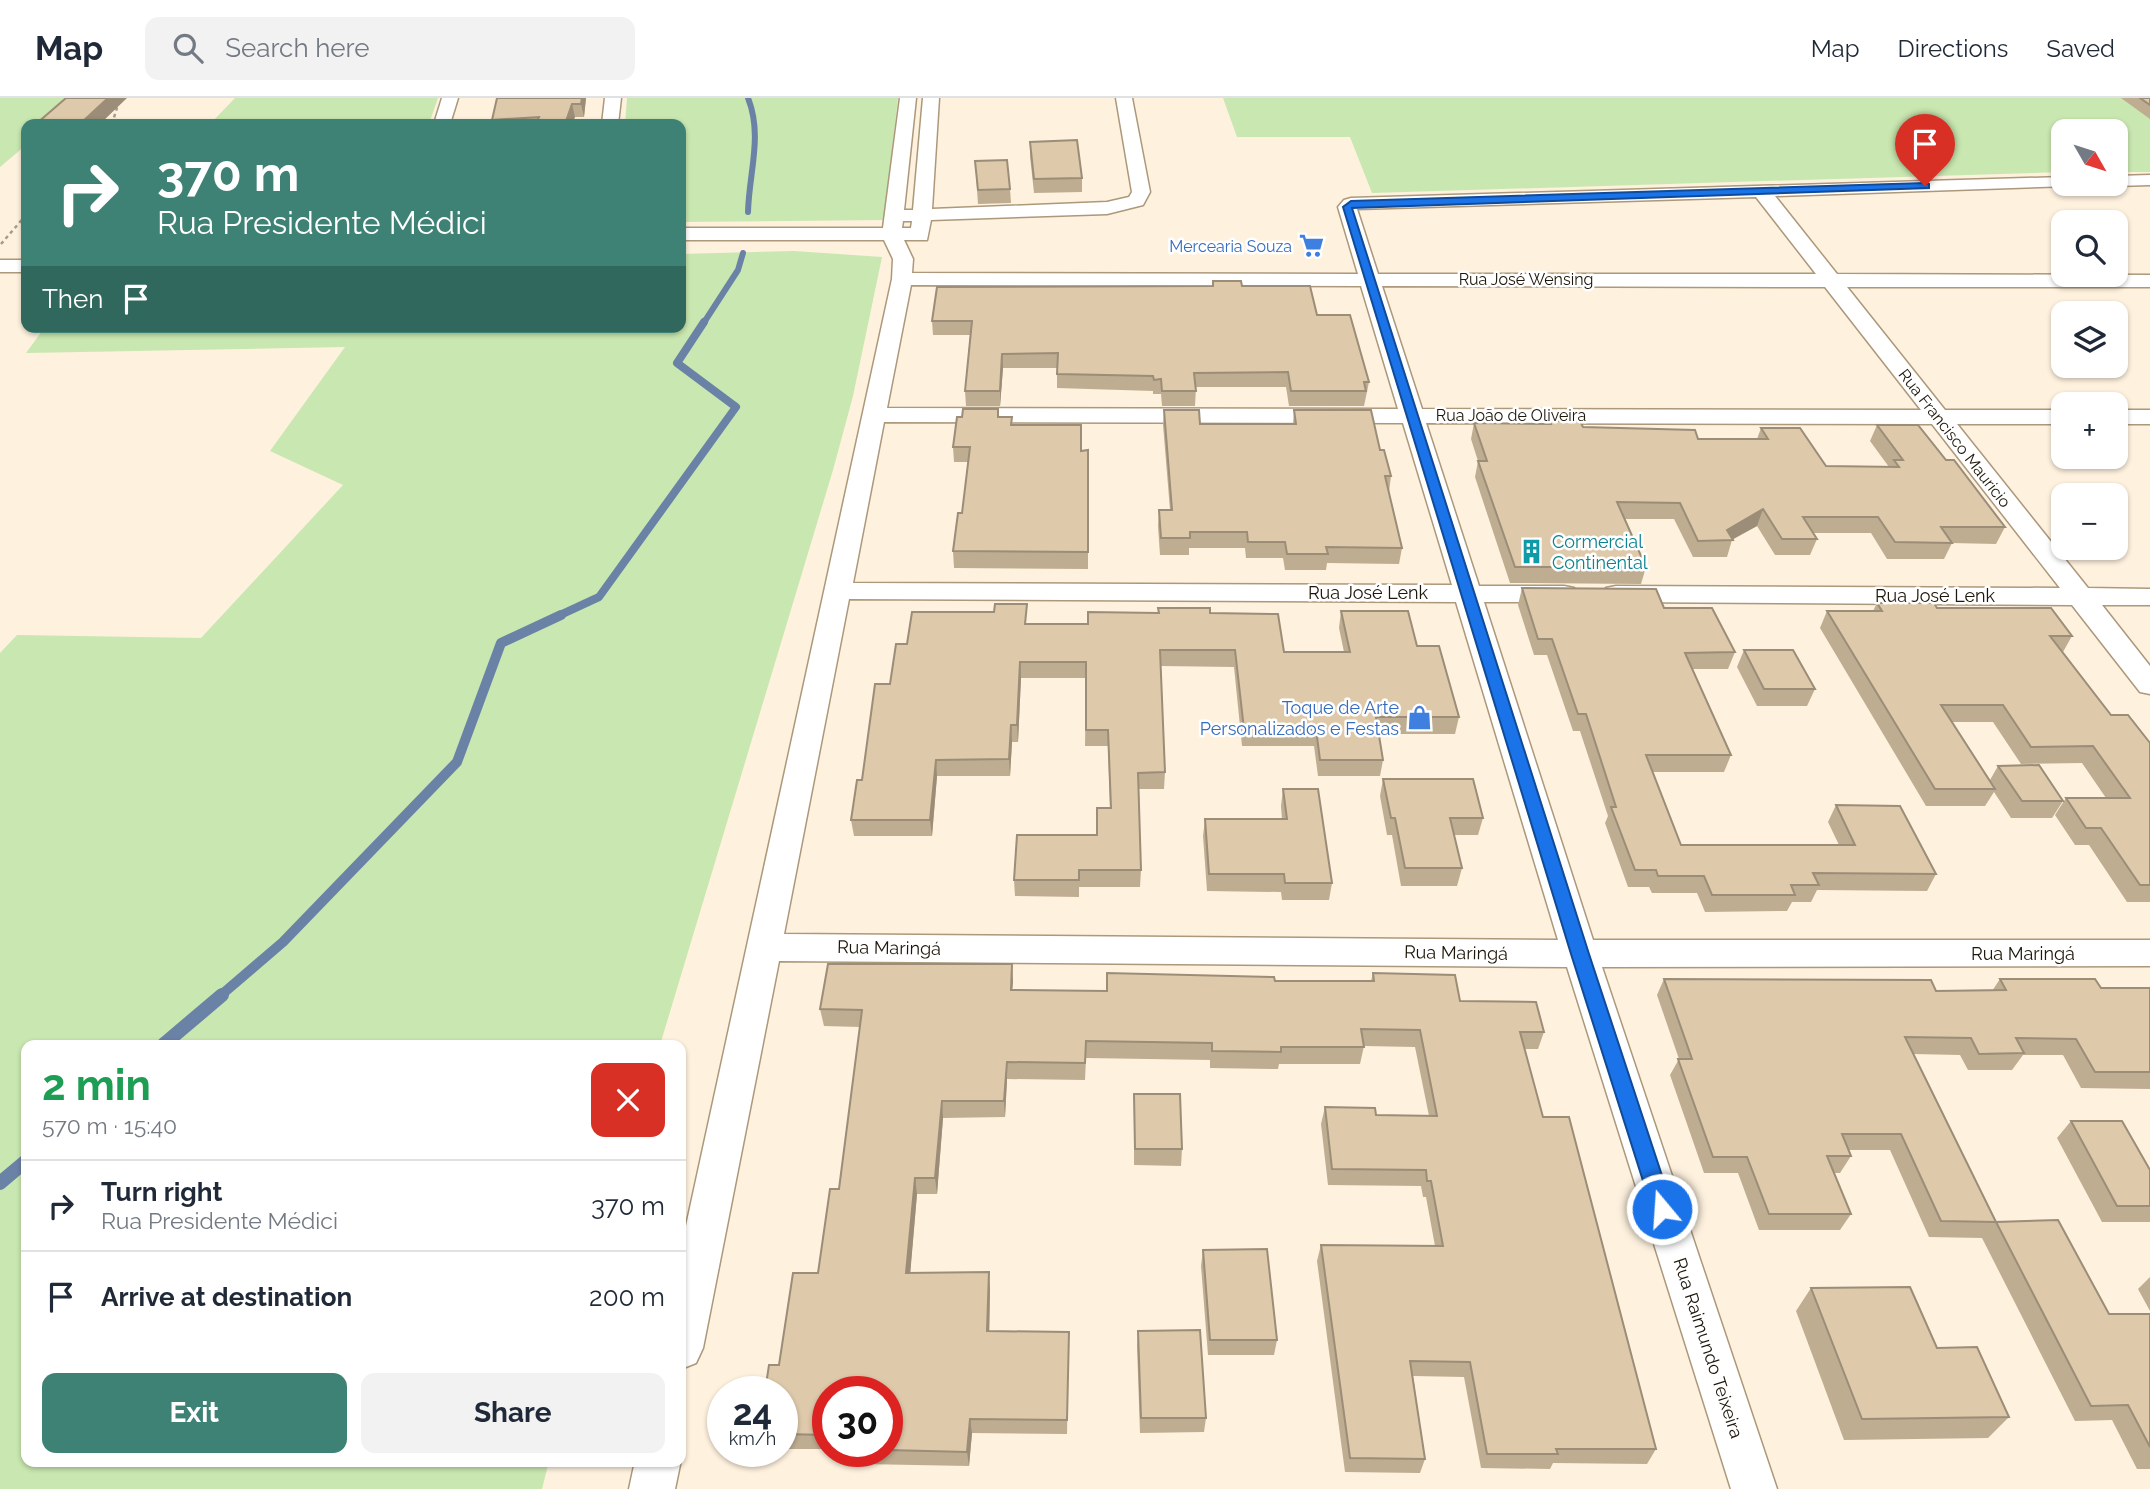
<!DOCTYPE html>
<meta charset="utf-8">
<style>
:root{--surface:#fff;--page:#f2f2f3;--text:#1f2937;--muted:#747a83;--line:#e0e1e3;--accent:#3e8275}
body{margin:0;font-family:Raleway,sans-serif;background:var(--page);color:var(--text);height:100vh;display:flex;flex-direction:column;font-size:26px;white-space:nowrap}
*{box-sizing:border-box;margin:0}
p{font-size:23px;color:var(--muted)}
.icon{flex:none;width:38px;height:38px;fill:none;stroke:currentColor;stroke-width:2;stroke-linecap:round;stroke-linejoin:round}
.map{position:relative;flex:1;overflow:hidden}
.panel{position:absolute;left:21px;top:942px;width:665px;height:427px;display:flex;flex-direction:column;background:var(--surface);border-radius:14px;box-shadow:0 2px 5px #0004}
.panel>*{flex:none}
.banner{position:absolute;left:21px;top:21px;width:665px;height:214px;border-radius:14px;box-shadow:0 2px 5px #0004;background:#3e8275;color:#fff;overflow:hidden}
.needle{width:46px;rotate:129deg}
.controls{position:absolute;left:2051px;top:21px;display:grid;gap:14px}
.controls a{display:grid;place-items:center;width:77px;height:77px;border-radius:14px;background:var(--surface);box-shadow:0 2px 5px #0004;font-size:35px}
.speed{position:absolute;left:707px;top:1278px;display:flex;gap:14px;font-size:35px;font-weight:700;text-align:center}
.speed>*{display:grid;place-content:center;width:91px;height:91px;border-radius:50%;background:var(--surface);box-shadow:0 2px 5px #0004;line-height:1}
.speed small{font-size:18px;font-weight:400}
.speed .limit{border:10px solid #d22;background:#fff;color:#111}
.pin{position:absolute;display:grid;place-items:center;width:60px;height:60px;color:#fff;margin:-72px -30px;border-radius:50% 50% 50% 0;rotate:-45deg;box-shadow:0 0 7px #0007}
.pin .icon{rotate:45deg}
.me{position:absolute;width:77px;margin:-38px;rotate:342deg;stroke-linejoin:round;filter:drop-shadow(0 0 5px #0008)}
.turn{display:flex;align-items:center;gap:24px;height:147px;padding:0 21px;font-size:32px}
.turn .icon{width:91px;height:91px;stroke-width:2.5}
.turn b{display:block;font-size:49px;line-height:60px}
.then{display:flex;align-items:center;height:66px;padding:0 21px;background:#0003;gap:14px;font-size:26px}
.round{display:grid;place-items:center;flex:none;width:74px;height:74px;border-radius:14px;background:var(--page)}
.summary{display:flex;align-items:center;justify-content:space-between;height:119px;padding:0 21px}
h1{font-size:42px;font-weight:700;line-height:52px;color:#1e9e55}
.action{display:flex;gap:14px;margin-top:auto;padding:14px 21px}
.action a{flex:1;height:80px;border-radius:14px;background:var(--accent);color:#fff;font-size:28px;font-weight:700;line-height:80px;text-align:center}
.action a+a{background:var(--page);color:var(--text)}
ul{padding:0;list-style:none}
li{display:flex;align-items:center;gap:21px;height:91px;padding:0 21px;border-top:2px solid var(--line)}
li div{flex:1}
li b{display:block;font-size:26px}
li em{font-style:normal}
header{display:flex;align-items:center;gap:42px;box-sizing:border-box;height:98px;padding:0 35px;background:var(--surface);border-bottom:2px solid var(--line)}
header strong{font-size:33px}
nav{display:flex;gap:38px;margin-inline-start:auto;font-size:24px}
.search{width:490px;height:63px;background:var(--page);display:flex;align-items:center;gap:18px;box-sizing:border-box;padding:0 24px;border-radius:14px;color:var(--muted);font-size:26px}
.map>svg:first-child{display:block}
</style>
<header>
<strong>Map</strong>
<div class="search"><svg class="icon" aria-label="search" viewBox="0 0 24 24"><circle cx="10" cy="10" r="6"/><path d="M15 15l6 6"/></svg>Search here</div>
<nav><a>Map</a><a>Directions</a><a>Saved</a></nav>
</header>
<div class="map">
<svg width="2150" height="1391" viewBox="0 0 2150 1391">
<rect width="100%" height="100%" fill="#fef1de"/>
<g fill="#c9e7b0">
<path d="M0 0H83L51 26H26V47L0 69Z"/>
<path d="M235 0H438L429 26H210Z"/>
<path d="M627 0H898L884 122 681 124V26H625Z"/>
<path d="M1223 0H2150V74H2116V33H2063V74L1372 95 1350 39H1237Z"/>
<path d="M794 153 882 159 853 298 833 372 660 947H26V1363H549L542 1391H0V555L17 537 201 540 343 387 270 353 345 249 26 255 45 229H681V156Z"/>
</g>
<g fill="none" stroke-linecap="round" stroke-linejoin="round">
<g stroke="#6b82a7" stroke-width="6">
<path d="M748 0C763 38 749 74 748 114"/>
<path d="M703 226 738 172 743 155"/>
</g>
<path stroke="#6b82a7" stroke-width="8" d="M558 518 599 499 736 309 677 265 704 224"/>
<path stroke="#6b82a7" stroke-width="10" d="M220 898 283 844 457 664 501 545 561 517"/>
<g stroke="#6b82a7" stroke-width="14">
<path d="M163 947 222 897"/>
<path d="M0 1085 26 1063"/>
</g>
<defs>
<g id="street">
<path d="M442 0H458L450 26H434Z"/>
<path d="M605 0H621L618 26H602Z"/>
<path d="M900 0H916L904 112H913L923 0H939L932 111 1107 104 1129 99 1132 94 1116 0H1132L1150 94 1143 107 1107 116 931 122 927 142H904L913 161 912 175 1358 176 1338 109 1344 102 1351 100 2063 79V86H2071L2069 88 1775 98 1837 176 2150 177V189H1847L1945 312H2063V326H1957L2088 490 2150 491V507H2102L2150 568V596L2140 594 2072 507 1616 504 1606 502 1602 496 1606 490 1616 488 2060 490 1932 326 1426 325 1479 488H1564L1574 490 1578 496 1574 502 1564 504H1484L1593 842H2150V868L1602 869 1777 1391H1731L1567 869 779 863 703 1250 696 1265 681 1271V1151L892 181 893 161 884 142H681V130H883ZM1756 99 1816 176H1378L1357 111ZM903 123H912L911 130H902ZM911 187 1361 188 1398 311 887 310ZM1382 188 1825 189 1921 312 1422 311ZM884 324 1403 325 1452 487 853 485ZM849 501 1456 504 1558 842 784 836Z"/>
<path d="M2150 77V87L2116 88 2109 86H2116V78Z"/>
<rect x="0" y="162" width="26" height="12"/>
<rect x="2116" y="312" width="34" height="14"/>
<path d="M635 1363 681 1362 675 1391H629Z"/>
</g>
</defs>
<use href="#street" stroke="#ac987b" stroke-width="3"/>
<g stroke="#a79c8c" stroke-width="2.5" stroke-dasharray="3.5 3.5" stroke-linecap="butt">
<path d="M112 26 120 0"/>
<path d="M1 146 26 117"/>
</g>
<use href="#street" fill="#fff" fill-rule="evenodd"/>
</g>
<g fill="#bfad92">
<path d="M497 0H586L584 19H575L572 26H493L492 22Z"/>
<path d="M2121 0H2150V21Z"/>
<path d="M1030 44 1082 80V94L1034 95 1030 58Z"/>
<path d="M975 63 1010 91 1011 105 978 106Z"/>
<path d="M1213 183 1242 188 1317 217 1369 284 1364 308H1289L1286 289H1196L1195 308H1162L1161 296H1153V293L1057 290V270H1003L1000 308H966L965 293 970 237H933L932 223 1212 188Z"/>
<path d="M1164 312 1200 326H1293L1294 312 1380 352 1391 378 1389 394 1402 450 1399 466 1327 465 1326 472H1285L1283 460H1246L1245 450H1189V457H1160L1158 428 1159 412H1170L1163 327Z"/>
<path d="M998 319H1012V327L1081 353 1088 352V471L954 470 953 453 962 415 968 364H954L953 349Z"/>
<path d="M1550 323 1583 329 1698 341H1757L1761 330 1826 368 1889 369 1870 343 1877 327 1946 362 2005 429 1996 446 1952 445 1944 461H1887L1871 435H1813L1817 441 1810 457H1775L1757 428 1732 442 1727 459H1693L1674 421H1624L1646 469 1641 486 1510 485 1475 379 1478 363 1471 341 1474 325 1549 326Z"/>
<path d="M1522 490 1664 510 1735 554 1728 571H1692L1731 657 1724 674H1653L1681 747H1839L1828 724 1836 707 1936 776 1927 793 1817 792 1811 804H1792L1787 813 1705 814 1697 795H1652L1649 789H1628L1605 725 1608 718 1580 633H1573L1547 557H1534L1518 507Z"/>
<path d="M1877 505 1937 510 2072 538 2063 554 2111 617 2150 645V804H2127L2089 747H2075L2055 717 2066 700H2106L2082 665 2021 666 1993 624H1952L1990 682 1998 668 2063 703 2052 720H2011L1994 694 1985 708H1926L1820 530 1827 513H1873Z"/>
<path d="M1341 513 1417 548 1459 619 1455 636H1379L1383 662 1380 678H1318L1314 648H1242L1234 569 1161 568 1165 674 1164 691H1139L1141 772 1140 789H1079V799L1015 798 1014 782 1096 737 1110 710 1108 648H1085L1086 580H1021L1018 644H1012L1010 678H937L932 738H854L851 722 862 682 890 586 907 546 1027 526H1088L1210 515 1284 554H1344L1339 530Z"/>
<path d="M1744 552 1815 591 1807 608H1757L1737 569Z"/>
<path d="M1383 681 1483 720 1478 737H1454L1462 770 1457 788H1401L1392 737H1387L1380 698Z"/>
<path d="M1283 691 1332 785 1329 802H1282L1281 794 1207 793 1203 738 1205 721H1282L1281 708Z"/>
<path d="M1373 875 1460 903 1544 934 1538 951H1525L1543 1019 1656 1351 1647 1366 1553 1365 1550 1371 1481 1370 1464 1279 1413 1278 1425 1361 1420 1375 1345 1374 1317 1163 1321 1147 1435 1148 1426 1099H1423L1421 1088 1328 1087 1321 1026 1325 1009 1376 1017 1429 1018 1415 949 1364 948 1360 966H1279L1278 971 1210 970V962L1086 960 1085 982 1007 981 1005 1019 943 1020 937 1096H917L910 1175 990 1190 989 1233 1069 1234 1067 1336 972 1335 969 1368 862 1366 859 1353H887V1293H828V1351H782V1293L779 1267 818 1175 839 1091 860 929 824 928 820 911 1013 883 1012 892 1107 893 1275 883H1371Z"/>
<path d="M1664 881 1936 893H1992L2000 881 2101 890H2150V991L2081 990 2063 957H2023L2012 972H1968L1960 957 1913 956 1996 1124 2109 1216H2150V1371H2137L2112 1322 2075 1323 1982 1140 1929 1139 1890 1052H1849L1851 1058 1840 1075H1834L1851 1116 1840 1132H1759L1738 1075H1704L1670 977 1679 961 1657 897Z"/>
<path d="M1134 996 1182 1051 1181 1068 1134 1067Z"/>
<path d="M2071 1023 2150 1072V1124H2102L2057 1040Z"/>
<path d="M1203 1152 1277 1242 1274 1257H1208L1201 1168Z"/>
<path d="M2150 1179V1213L2138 1191Z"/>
<path d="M1811 1190 1937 1250 2009 1319 1988 1340 1844 1342 1796 1213Z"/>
<path d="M1138 1233 1206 1320 1204 1334 1140 1335 1137 1248Z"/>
</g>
<g fill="#9b8d77">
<path d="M108 0H127L100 26H81V25Z"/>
<path d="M582 0H586L584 19 581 6Z"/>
<path d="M572 6 575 19 572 26H565Z"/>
<path d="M1002 256 1003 270 1000 308V293Z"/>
<path d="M1763 411 1757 428 1731 442 1727 432Z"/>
<path d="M1020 564 1021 580 1018 644 1017 627Z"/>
<path d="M1011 627 1012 644 1010 678 1009 661Z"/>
<path d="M936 662 937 678 932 738 930 722Z"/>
<path d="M1012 866 1013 883 1011 909V892Z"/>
<path d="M1007 964V981L1005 1019 1004 1003Z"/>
<path d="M942 1003 943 1020 937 1096 935 1080Z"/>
<path d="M915 1080 917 1096 909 1190 906 1175Z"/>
<path d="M989 1174 990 1190 989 1249 987 1233Z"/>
<path d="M970 1321 972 1335 969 1368 967 1354Z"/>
</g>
<g fill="#dec9aa" stroke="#9b8d77" stroke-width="2">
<path d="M66 0H108L81 25 36 26Z"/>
<path d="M497 0H582L581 6H572L565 26H536L539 19 492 22Z"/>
<path d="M2140 0H2150V7Z"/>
<path d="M1077 42 1082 80 1034 81 1030 44Z"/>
<path d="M1007 62 1010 91 978 92 975 63Z"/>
<path d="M1213 183H1241L1242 188H1310L1317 217H1350L1369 284H1364L1366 293H1291L1288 274 1194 275 1196 293H1162L1161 281 1154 282 1153 278 1057 276 1058 255 1002 256 1000 293H965L972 223H932L937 189 1213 188Z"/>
<path d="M963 311H998V319H1012L1011 327H1081V353L1088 352V454L953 453 958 415H962L970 349H953L957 319H962Z"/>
<path d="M1164 312H1199L1200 326H1296L1294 312H1371L1380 352H1384L1391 378H1385L1402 450 1326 449 1328 456H1287L1285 444H1248L1247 434H1190V440H1161L1159 412H1172Z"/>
<path d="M1550 323H1580L1583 329 1695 332 1698 341H1768L1761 330H1800L1826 368 1899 369 1894 362H1903L1877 327H1918L1946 362H1954L2005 429H1941L1952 445 1895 444 1878 419H1803L1817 441H1782L1763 411 1727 432 1733 442 1698 443 1680 405 1617 404 1646 469H1515L1478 363H1487L1474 325 1551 326Z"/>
<path d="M1522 490 1656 491 1664 510H1712L1735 554 1685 555 1731 657H1646L1681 747H1855L1836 707 1900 708 1936 776 1813 775 1819 787H1791L1795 797H1712L1704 778H1658L1656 772H1635L1611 709H1616L1586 616H1578L1552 541H1538Z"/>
<path d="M1877 505H1934L1937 510H2051L2072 538H2050L2111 617H2128L2150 645V787H2140L2101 730H2086L2066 700H2130L2093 648 2031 649 2003 607H1941L1995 691H1935L1827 513H1882Z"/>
<path d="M995 506H1027L1025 526H1088V514L1159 515 1158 510H1210V515L1278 516 1284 554H1350L1341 513H1408L1417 548H1439L1459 619H1376L1383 662H1320L1316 631H1244L1235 552H1160L1165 674 1138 675 1141 772H1079V782H1014L1017 737H1097V710H1111L1108 632H1086V564H1020L1017 627H1011L1009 661 936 662 930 722H851L857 682H862L875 586H890L896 546H907L912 514H994Z"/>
<path d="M1744 552H1793L1815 591H1764Z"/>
<path d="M2039 667 2063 703H2022L1998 668Z"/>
<path d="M1383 681H1473L1483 720H1450L1462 770H1405L1395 720H1391Z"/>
<path d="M1283 691H1318L1332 785H1285L1284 776H1209L1205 721H1287Z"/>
<path d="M828 866H1012L1011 892 1107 893V875L1274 879 1275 883H1374L1373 875 1455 877 1460 903 1536 904 1544 934H1520L1543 1019H1569L1656 1351H1556L1558 1356H1487L1470 1264 1410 1263 1425 1361 1350 1360 1321 1147 1443 1148 1431 1083H1427L1426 1072 1332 1071 1325 1009 1375 1010 1376 1017 1437 1018 1420 932 1361 931 1364 949H1281V954L1212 953V945L1086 943 1085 965 1007 964 1004 1003H942L935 1080H915L906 1175 989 1174 987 1233 1069 1234 1067 1322 970 1321 967 1354 887 1352V1293H828V1337L782 1336V1293H765L769 1267H779L793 1175H818L830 1091H839L862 912 820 911Z"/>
<path d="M1664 881 1931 882 1936 893 2006 892 2000 881H2095L2101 890H2150V974H2095L2076 941 2016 940 2024 955 1979 956 1971 940 1905 939 1996 1124 1941 1123 1901 1036H1842L1851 1058H1827L1851 1116H1769L1747 1059H1713L1678 961H1692Z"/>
<path d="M1134 996H1180L1182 1051H1135Z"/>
<path d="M2071 1023H2122L2150 1072V1108H2117Z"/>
<path d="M2058 1122 2109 1216H2150V1349L2128 1307 2091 1308 1996 1124Z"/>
<path d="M1267 1151 1277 1242H1210L1203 1152Z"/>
<path d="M1910 1189 1937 1250 1977 1249 2009 1319 1862 1321 1811 1190Z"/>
<path d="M1200 1232 1206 1320H1141L1138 1233Z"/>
</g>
<path fill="#1a73e8" stroke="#114b97" stroke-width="2" d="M1925 85 1929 86V90L1352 110 1589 856 1673 1111 1670 1117 1662 1120 1655 1117 1652 1111 1571 856 1343 109 1351 103Z"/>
<defs>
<symbol id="supermarket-bare" viewBox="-9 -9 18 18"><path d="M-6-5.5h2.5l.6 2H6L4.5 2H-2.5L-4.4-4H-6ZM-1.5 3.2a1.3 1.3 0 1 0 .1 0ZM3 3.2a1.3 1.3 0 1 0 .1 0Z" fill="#3f7fe0" stroke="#fff" stroke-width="2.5" paint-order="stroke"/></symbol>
<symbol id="building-bare" viewBox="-9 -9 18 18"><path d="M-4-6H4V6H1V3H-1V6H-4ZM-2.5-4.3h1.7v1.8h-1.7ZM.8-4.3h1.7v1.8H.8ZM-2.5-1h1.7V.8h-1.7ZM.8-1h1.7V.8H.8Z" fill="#0f9aa8" stroke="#fff" stroke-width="2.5" paint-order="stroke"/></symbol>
<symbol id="shop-bare" viewBox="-9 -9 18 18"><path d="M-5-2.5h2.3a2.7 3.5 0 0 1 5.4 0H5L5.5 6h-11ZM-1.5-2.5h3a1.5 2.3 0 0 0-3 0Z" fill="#3f7fe0" stroke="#fff" stroke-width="2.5" paint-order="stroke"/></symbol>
</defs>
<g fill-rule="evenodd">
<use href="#supermarket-bare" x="1294" y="130" width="35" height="35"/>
<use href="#building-bare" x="1514" y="436" width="35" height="35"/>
<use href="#shop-bare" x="1402" y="602" width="35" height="35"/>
</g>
<g text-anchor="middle" stroke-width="5" stroke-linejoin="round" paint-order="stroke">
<g font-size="16" fill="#366cbe" stroke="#fff" text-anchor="end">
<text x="1292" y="154">Mercearia Souza</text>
</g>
<g font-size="16" fill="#1d160a" stroke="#fff">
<text x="1526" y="187">Rua José Wensing</text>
<text x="1511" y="323">Rua João de Oliveira</text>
<text transform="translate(1955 340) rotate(52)" y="6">Rua Francisco Mauricio</text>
</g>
<g font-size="18" fill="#0d838f" stroke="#fff" text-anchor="start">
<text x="1552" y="450">Cormercial<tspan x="1552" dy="21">Continental</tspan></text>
</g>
<g font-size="18" fill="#1d160a" stroke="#fff">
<text x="1368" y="501">Rua José Lenk</text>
<text x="1935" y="504">Rua José Lenk</text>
<text transform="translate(889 850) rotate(1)" y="6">Rua Maringá</text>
<text transform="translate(1456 855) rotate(1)" y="6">Rua Maringá</text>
<text x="2023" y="862">Rua Maringá</text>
<text transform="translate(1708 1250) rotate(72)" y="6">Rua Raimundo Teixeira</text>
</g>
<g font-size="18" fill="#366cbe" stroke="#fff" text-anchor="end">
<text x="1399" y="616">Toque de Arte<tspan x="1399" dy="21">Personalizados e Festas</tspan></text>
</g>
</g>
</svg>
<div class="controls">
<a><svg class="needle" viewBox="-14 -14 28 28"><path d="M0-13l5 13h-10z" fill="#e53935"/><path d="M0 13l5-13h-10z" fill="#747a83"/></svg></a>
<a><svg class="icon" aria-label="search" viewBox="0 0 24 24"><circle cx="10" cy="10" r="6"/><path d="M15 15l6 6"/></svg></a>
<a><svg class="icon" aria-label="layers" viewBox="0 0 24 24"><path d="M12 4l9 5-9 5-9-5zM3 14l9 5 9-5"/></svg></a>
<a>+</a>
<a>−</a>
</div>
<div class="speed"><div>24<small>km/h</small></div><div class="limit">30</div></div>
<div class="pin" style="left:1925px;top:88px;background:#d93025"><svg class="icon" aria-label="arrive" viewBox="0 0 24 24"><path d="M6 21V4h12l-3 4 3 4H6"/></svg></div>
<svg class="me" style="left:1662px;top:1111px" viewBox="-20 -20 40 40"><circle r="17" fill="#1a73e8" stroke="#fff" stroke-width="3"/><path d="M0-11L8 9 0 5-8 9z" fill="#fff"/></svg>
<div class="banner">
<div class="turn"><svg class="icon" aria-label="right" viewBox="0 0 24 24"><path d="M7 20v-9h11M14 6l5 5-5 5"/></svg><div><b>370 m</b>Rua Presidente Médici</div></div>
<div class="then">Then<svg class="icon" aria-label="arrive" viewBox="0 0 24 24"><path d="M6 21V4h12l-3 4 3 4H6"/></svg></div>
</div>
<section class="panel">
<div class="summary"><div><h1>2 min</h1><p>570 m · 15:40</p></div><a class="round" style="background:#d93025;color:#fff"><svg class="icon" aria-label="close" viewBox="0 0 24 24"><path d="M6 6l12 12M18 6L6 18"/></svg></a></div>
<ul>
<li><svg class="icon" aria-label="right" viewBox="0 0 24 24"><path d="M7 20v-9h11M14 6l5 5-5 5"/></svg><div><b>Turn right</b><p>Rua Presidente Médici</p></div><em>370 m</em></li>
<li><svg class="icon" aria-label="arrive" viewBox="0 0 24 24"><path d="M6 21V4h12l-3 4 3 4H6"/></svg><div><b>Arrive at destination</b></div><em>200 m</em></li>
</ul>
<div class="action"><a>Exit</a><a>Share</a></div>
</section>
</div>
